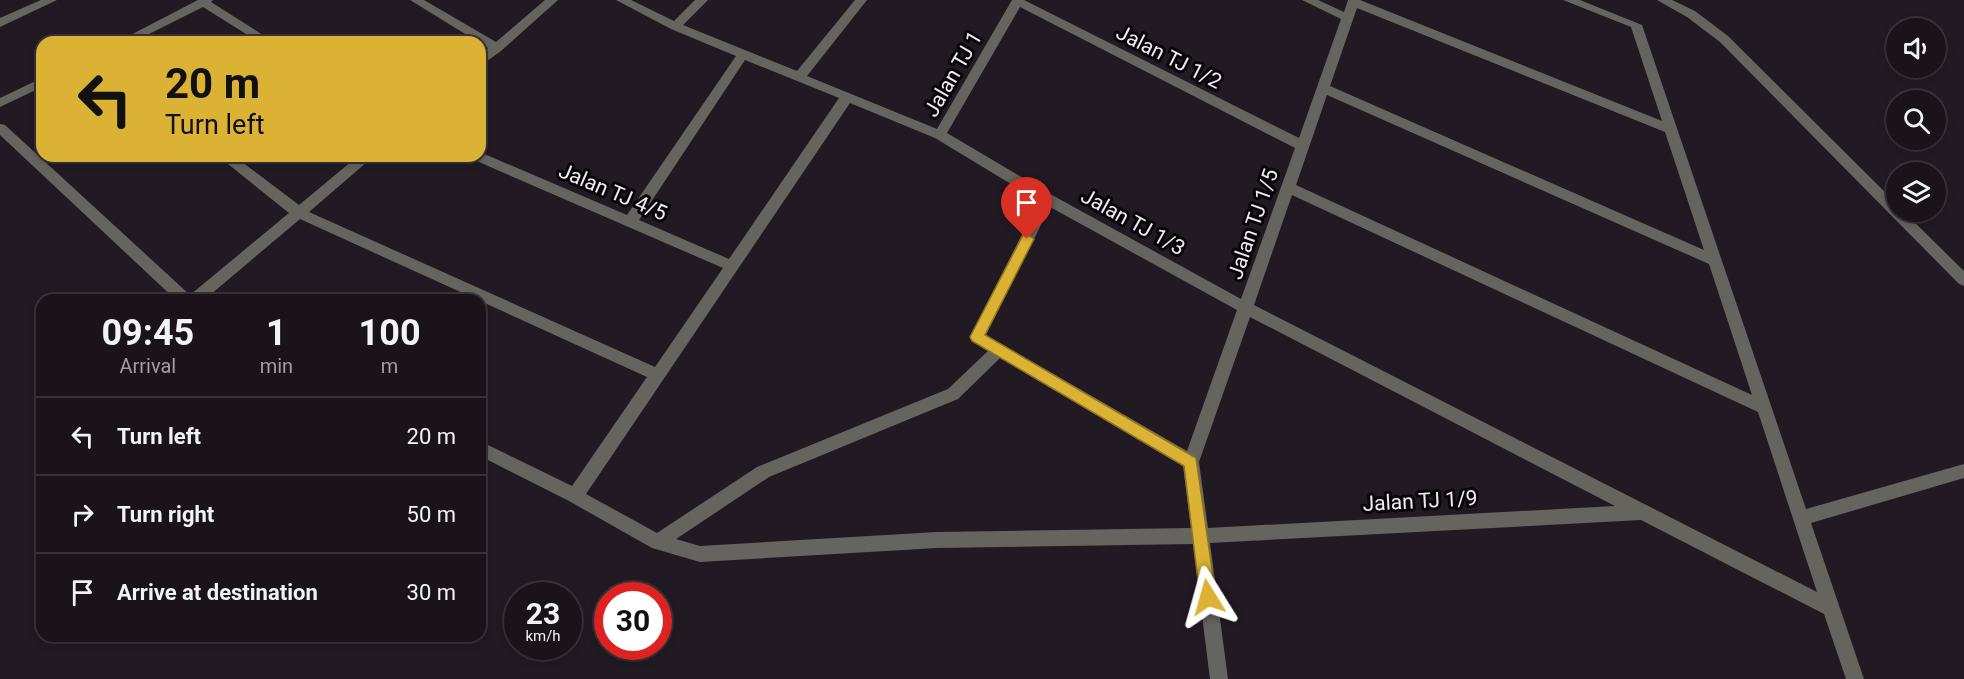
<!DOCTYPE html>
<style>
:root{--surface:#1a141a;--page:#272127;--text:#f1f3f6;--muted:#9f9ea2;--line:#383339}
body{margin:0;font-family:Roboto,sans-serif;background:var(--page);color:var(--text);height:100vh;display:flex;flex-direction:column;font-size:22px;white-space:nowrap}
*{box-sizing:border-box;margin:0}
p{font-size:20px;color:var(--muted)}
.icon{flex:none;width:33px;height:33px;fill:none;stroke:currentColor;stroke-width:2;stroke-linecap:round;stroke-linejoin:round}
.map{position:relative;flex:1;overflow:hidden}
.side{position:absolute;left:36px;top:294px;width:450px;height:348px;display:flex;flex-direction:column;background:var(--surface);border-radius:18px;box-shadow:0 3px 9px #0003,0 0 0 2px var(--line)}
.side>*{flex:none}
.hud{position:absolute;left:36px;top:36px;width:450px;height:126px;border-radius:18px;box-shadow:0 3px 9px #0003,0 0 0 2px var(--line);background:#dbb233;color:#111;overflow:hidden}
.tools{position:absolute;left:1886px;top:18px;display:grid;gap:12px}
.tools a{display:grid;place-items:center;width:60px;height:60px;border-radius:50%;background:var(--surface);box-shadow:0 3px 9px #0003,0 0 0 2px var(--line);font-size:30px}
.speed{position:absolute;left:504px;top:582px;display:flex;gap:12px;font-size:30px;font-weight:700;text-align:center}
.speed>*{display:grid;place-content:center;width:78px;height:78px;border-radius:50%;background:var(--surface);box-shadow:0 3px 9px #0003,0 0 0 2px var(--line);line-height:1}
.speed small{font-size:15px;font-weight:400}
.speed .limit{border:9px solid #d22;background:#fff;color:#111}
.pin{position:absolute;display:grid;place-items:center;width:51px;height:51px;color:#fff;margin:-62px -26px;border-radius:50% 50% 50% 0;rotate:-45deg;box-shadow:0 0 6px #0007}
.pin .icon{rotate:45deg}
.me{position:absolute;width:66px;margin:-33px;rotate:352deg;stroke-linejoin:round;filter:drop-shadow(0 0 4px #0008)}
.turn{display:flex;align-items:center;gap:21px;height:126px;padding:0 30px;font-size:27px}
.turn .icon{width:78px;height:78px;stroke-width:2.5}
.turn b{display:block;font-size:42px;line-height:51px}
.eta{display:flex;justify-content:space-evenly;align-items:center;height:102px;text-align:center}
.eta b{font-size:36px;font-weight:700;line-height:42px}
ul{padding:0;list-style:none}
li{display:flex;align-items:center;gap:18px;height:78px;padding:0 30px;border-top:2px solid var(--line)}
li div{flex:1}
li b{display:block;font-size:22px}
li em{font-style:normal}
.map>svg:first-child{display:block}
</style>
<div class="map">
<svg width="1964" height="679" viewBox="0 0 1964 679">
<rect width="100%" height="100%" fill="#221a23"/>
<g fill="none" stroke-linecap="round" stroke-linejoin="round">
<g fill="#66645e" fill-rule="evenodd">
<path d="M41 0H57L0 27V18Z"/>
<path d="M198 0H213L211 2 274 42H259L203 7 133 42H117Z"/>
<path d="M410 0H424L496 42 545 0H558L501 51 480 66V55L488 48Z"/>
<path d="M616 0H631L674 21 695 0H708L683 25 797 71 855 0H867L807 76 937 129 1012 0H1024L1299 138 1341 19 1302 0H1318L1344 12 1348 0H1360L1662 121 1631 27 1563 0H1580L1642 25 1806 509 1964 464V478L1811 523 1864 679H1846L1824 614 1641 520 1210 543 1228 679H1210L1193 544 937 548 700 562 652 548 569 501 480 456V441L572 486 647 377 300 219 204 300H176L0 135V124L5 125 190 295 289 213 218 156H234L299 205 358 156H374L309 212 655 367 723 268 472 159 470 156H480L482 153 627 215 736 56 671 29ZM1020 7 1295 148 1241 299 1052 195 947 133ZM1357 8 1665 132 1704 250 1330 86ZM745 60 839 98 729 259 639 220ZM1327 95 1709 264 1752 395 1296 185ZM850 103 935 138 1039 201 970 337 972 341 988 351 948 389 757 467 657 533 586 494ZM1292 195 1758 412 1817 592 1254 305ZM1050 207 1237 310 1187 451 986 335ZM1250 317 1615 506 1208 528 1199 462ZM1000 358 1183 466 1191 528 937 532 700 546 676 539 769 477 958 399Z"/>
<path d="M1657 0H1672L1695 11 1728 36 1896 203V212H1904L1964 271V286L1959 284 1720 42 1687 17Z"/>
<path d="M42 78V87L0 107V98Z"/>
</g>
</g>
<path fill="#dbb233" stroke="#8e7421" stroke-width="1.5" d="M1027 234 1034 239 985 335 1196 458 1216 597 1214 603 1208 605 1203 603 1200 597 1184 466 972 341 970 337 1023 235Z"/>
<g text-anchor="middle" stroke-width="6" stroke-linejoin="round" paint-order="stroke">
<g font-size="21" fill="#f0ebf1" stroke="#09060a">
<text transform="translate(1169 57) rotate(27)" y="7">Jalan TJ 1/2</text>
<text transform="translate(953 74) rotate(-60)" y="7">Jalan TJ 1</text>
<text transform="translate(613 192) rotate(23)" y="7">Jalan TJ 4/5</text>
<text transform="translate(1133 222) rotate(29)" y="7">Jalan TJ 1/3</text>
<text transform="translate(1253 224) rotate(-71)" y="7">Jalan TJ 1/5</text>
<text transform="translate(1420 501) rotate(-3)" y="7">Jalan TJ 1/9</text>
</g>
</g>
</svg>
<div class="tools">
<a><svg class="icon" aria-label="sound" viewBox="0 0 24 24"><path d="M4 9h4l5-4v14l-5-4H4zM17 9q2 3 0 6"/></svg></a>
<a><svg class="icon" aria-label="search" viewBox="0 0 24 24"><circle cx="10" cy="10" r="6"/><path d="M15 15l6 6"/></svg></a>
<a><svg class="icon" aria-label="layers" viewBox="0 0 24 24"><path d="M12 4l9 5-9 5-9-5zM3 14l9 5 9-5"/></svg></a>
</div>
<div class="speed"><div>23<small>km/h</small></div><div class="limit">30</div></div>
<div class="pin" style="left:1027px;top:239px;background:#d93025"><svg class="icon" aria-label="arrive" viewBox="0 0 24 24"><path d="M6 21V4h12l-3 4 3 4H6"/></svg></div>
<svg class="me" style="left:1208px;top:597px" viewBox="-20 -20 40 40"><path d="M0-17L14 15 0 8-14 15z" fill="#dbb233" stroke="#fff" stroke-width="4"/></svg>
<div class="hud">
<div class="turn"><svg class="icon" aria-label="left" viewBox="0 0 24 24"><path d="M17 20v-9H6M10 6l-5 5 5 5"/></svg><div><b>20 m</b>Turn left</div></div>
</div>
<section class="side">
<div class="eta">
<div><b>09:45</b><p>Arrival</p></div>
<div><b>1</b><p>min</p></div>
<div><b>100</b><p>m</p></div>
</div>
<ul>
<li><svg class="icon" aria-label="left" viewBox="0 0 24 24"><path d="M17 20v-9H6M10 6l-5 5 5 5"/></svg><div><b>Turn left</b></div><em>20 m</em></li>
<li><svg class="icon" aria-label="right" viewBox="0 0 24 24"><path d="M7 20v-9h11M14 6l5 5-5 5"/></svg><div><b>Turn right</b></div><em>50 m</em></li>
<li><svg class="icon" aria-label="arrive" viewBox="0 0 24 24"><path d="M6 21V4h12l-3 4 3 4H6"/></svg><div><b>Arrive at destination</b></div><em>30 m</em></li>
</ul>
</section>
</div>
